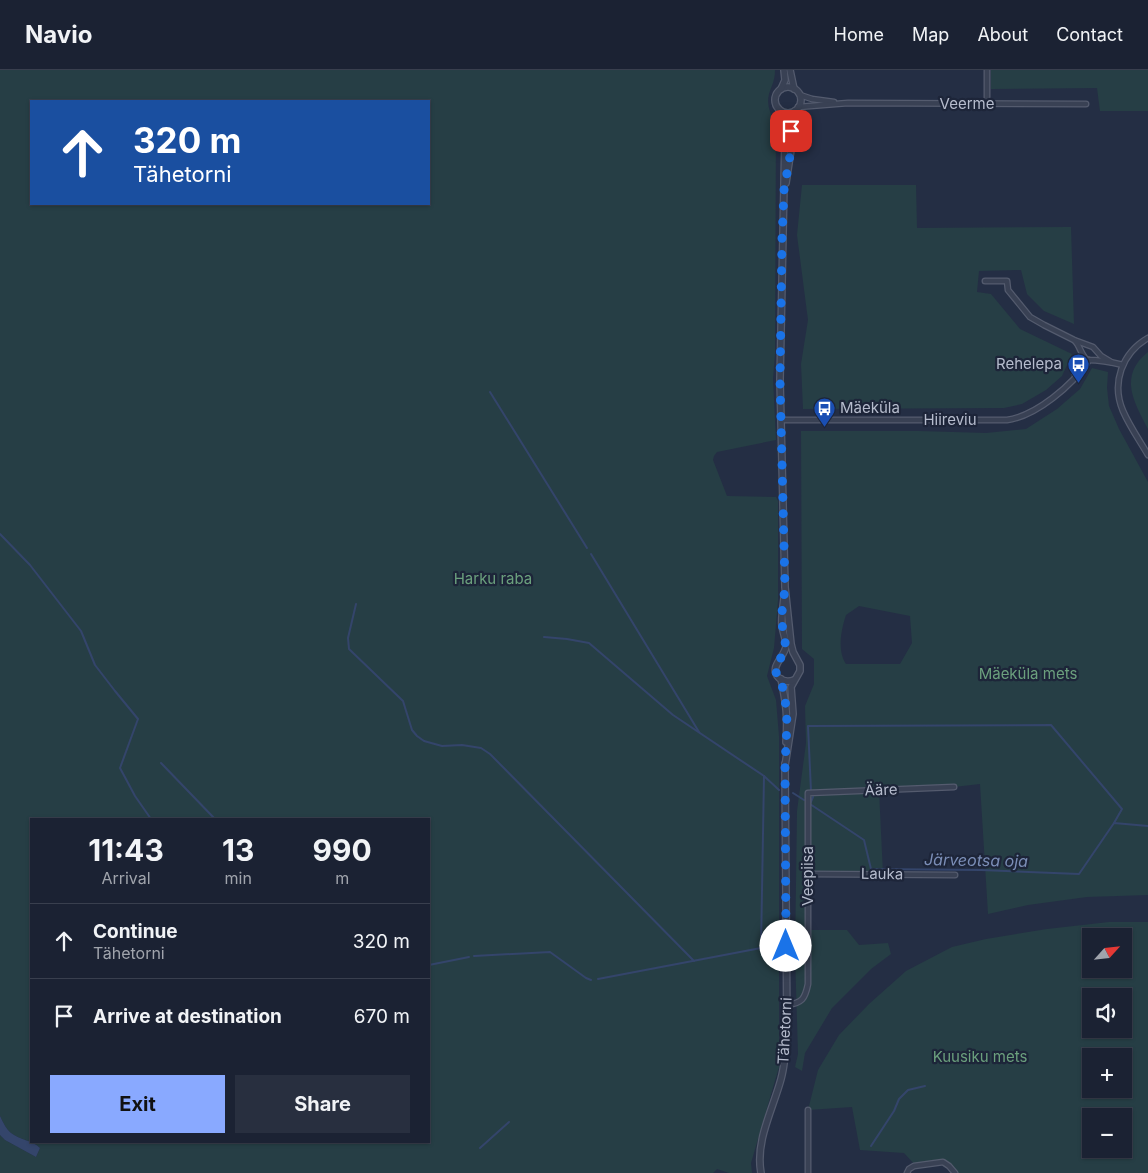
<!DOCTYPE html>
<meta charset="utf-8">
<style>
:root{--surface:#1b2233;--page:#282f3f;--text:#f1f3f6;--muted:#a0a4ac;--line:#393f4e;--accent:#89a9ff}
body{margin:0;font-family:Inter,sans-serif;background:var(--page);color:var(--text);height:100vh;display:flex;flex-direction:column;font-size:19px;white-space:nowrap}
*{box-sizing:border-box;margin:0}
p{font-size:16px;color:var(--muted)}
.icon{flex:none;width:28px;height:28px;fill:none;stroke:currentColor;stroke-width:2;stroke-linecap:round;stroke-linejoin:round}
.map{position:relative;flex:1;overflow:hidden}
.panel{position:absolute;left:30px;top:748px;width:400px;height:325px;display:flex;flex-direction:column;background:var(--surface);border-radius:0px;box-shadow:0 1px 4px #0004,0 0 0 1px var(--line)}
.panel>*{flex:none}
.guide{position:absolute;left:30px;top:30px;width:400px;height:105px;border-radius:0px;box-shadow:0 1px 4px #0004,0 0 0 1px var(--line);background:#1a4fa0;color:#fff;overflow:hidden}
.needle{width:32px;rotate:63deg}
.fabs{position:absolute;left:1082px;top:858px;display:grid;gap:10px}
.fabs a{display:grid;place-items:center;width:50px;height:50px;border-radius:0px;background:var(--surface);box-shadow:0 1px 4px #0004,0 0 0 1px var(--line);font-size:25px}
.pin{position:absolute;display:grid;place-items:center;width:42px;height:42px;color:#fff;margin:-21px;border-radius:10px;box-shadow:0 2px 8px #0006}
.me{position:absolute;width:55px;margin:-28px;rotate:0deg;stroke-linejoin:round;filter:drop-shadow(0 0 4px #0008)}
.turn{display:flex;align-items:center;gap:18px;height:105px;padding:0 20px;font-size:22px}
.turn .icon{width:65px;height:65px;stroke-width:2.5}
.turn b{display:block;font-size:35px;line-height:42px}
.eta{display:flex;justify-content:space-evenly;align-items:center;height:85px;text-align:center}
.eta b{font-size:30px;font-weight:700;line-height:35px}
.cta{display:flex;gap:10px;margin-top:auto;padding:10px 20px}
.cta a{flex:1;height:58px;border-radius:0px;background:var(--accent);color:#111;font-size:20px;font-weight:700;line-height:58px;text-align:center}
.cta a+a{background:var(--page);color:var(--text)}
ul{padding:0;list-style:none}
li{display:flex;align-items:center;gap:15px;height:75px;padding:0 20px;border-top:1px solid var(--line)}
li div{flex:1}
li b{display:block;font-size:19px}
li em{font-style:normal}
header{display:flex;align-items:center;gap:30px;box-sizing:border-box;height:70px;padding:0 25px;background:var(--surface);border-bottom:1px solid var(--line)}
header strong{font-size:24px}
nav{display:flex;gap:28px;margin-inline-start:auto;font-size:18px}
.map>svg:first-child{display:block}
</style>
<header>
<strong>Navio</strong>
<nav><a>Home</a><a>Map</a><a>About</a><a>Contact</a></nav>
</header>
<div class="map">
<svg width="1148" height="1103" viewBox="0 0 1148 1103">
<rect width="100%" height="100%" fill="#242e44"/>
<g fill="#263e45" fill-rule="evenodd">
<path d="M0 0H775C775 10 772 15 769 24 766 35 771 45 776 55L775 284 773 309 776 370 717 382 714 386 713 390 727 426 776 427 778 431V531L774 578 767 606 776 630 779 666V997L751 1093 752 1103H729L717 1099 713 1103H0V1065L5 1070 36 1087 40 1078C32 1070 20 1070 11 1063 6 1059 3 1052 0 1046ZM31 31H429V134H31ZM31 749H429V1071H31Z"/>
<path d="M991 0H1148V41H1100L1097 18 991 19Z"/>
<path d="M802 115H916L917 158 1071 157 1074 254 1044 241 1027 224 1021 200 979 201 977 222 991 224 1020 259 1072 284 1062 306 1046 320 1022 334 1004 338 803 339 801 294 808 250 797 165Z"/>
<path d="M1148 282V359C1134 332 1118 306 1148 282Z"/>
<path d="M1092 298 1108 302 1107 318 1109 336 1119 359 1148 412V825L1087 827 1028 835 988 844 980 714 954 717 879 720 883 804H809V860H847L859 875 888 873 891 884 871 899 832 938 805 983 802 1001 795 997 798 984 795 884 797 741 806 673 805 636 814 614V589L802 579 801 361H919L986 363 1026 359 1057 339 1080 319ZM859 536 910 546 912 573 900 594H846C837 581 841 560 846 545Z"/>
<path d="M1109 852H1148V1103H955L943 1092 916 1096 904 1083 860 1080 852 1037 808 1040 818 1000 839 965 869 934 906 901 952 877 986 869 1047 859ZM1091 866H1124V899H1091ZM1091 926H1124V959H1091ZM1091 986H1124V1019H1091ZM1091 1046H1124V1079H1091Z"/>
</g>
<path fill="#34456b" d="M0 1046C3 1052 6 1059 11 1063 20 1070 32 1070 40 1078L36 1087 5 1070 0 1065Z"/>
<g fill="none" stroke-linecap="round" stroke-linejoin="round">
<g stroke="#34456b" stroke-width="2">
<path d="M490 322 587 478"/>
<path d="M0 464 30 495 81 561 95 595 115 621 138 649 120 698 135 726 151 749"/>
<path d="M591 484 699 662"/>
<path d="M356 534 348 568 349 579 403 631 412 660 417 666 424 671 442 676 462 675 481 678 490 684 694 891"/>
<path d="M544 567 567 569 589 573 673 645 764 706 779 720"/>
<path d="M161 693 215 749"/>
<path d="M811 721 808 656 1051 655 1122 739 1114 753"/>
<path d="M793 723 804 730"/>
<path d="M813 727 810 734 864 770 871 799 981 800 1079 804 1114 753 1148 756"/>
<path d="M474 886 550 882 586 908 591 910"/>
<path d="M429 895 469 887"/>
<path d="M598 909 761 878 764 706"/>
<path d="M871 1076 894 1041 899 1029 908 1020 925 1016"/>
<path d="M480 1078 509 1052"/>
</g>
<defs>
<g id="minor">
<path d="M987 0V34"/>
<path d="M800 25 812 29 834 32"/>
<path d="M798 37 848 33 1086 34"/>
<path d="M985 211H1007L1008 220 1030 247 1044 255 1074 270 1093 277 1101 286 1111 292"/>
<path d="M1148 268C1122 283 1111 313 1123 341 1130 357 1140 371 1148 385"/>
<path d="M1075 271C1080 276 1081 285 1087 290 1099 290 1111 292 1123 295"/>
<path d="M1075 304 1083 286"/>
<path d="M781 350H1007C1036 346 1073 315 1089 290"/>
<path d="M808 804 955 805"/>
<path d="M787 935C802 933 805 929 808 914V723L954 717"/>
<path d="M808 1103V1040"/>
<path d="M907 1103 909 1099 914 1096 943 1092 949 1096 955 1103"/>
</g>
<g id="tertiary">
<path d="M790 0 794 19"/>
<circle cx="788" cy="30" r="13"/>
<path d="M781 19 785 10 784 0"/>
<path d="M779 39 784 54 785 66 780 310 785 517 791 574 793 582 800 595V601L791 617 793 644 785 696"/>
<path d="M786 113 791 80 790 48 795 41"/>
<path d="M784 528C783 538 781 547 782 556 783 563 786 569 786 576 785 587 768 597 779 608 784 612 789 612 794 610"/>
<path d="M781 609C786 633 788 647 786 672"/>
<path d="M761 1103C755 1071 773 1039 781 1009 785 994 786 978 787 963L785 694"/>
</g>
</defs>
<use href="#minor" stroke="#545b6e" stroke-width="7"/>
<use href="#tertiary" stroke="#545b6e" stroke-width="8"/>
<use href="#minor" stroke="#394154" stroke-width="4.5"/>
<use href="#tertiary" stroke="#394154" stroke-width="5.5"/>
</g>
<g fill="none" stroke-linecap="round" stroke-linejoin="round">
<path stroke="#1a73e8" stroke-width="9" stroke-dasharray="0 16.2" d="M786 876 785 696 787 653 786 636 781 609C767 596 784 590 785 578 786 570 783 561 782 554 781 541 784 529 785 517L780 310 782 169 784 120 791 80V61"/>
</g>
<defs>
<symbol id="bus-pin" viewBox="-11 -11 22 30"><path d="M0 17L-7.5 6A9.5 9.5 0 1 1 7.5 6Z" fill="#1a4fb4" stroke="#1d2539"/><path d="M-5-6H5V4H4V6H2V4H-2V6H-4V4H-5ZM-3.5-4V0h7V-4ZM-3.5 1.2v1.5H-2V1.2ZM2 1.2v1.5H3.5V1.2Z" fill="#fff"/></symbol>
</defs>
<g fill-rule="evenodd">
<use href="#bus-pin" x="1066" y="282" width="25" height="34"/>
<use href="#bus-pin" x="812" y="326" width="25" height="34"/>
</g>
<g text-anchor="middle" stroke-width="4.5" stroke-linejoin="round" paint-order="stroke">
<g font-size="15" fill="#b6bccd" stroke="#1d2539">
<text x="967" y="39">Veerme</text>
<text x="950" y="355">Hiireviu</text>
<text transform="translate(881 720) rotate(-2)" y="5">Ääre</text>
<text transform="translate(882 804) rotate(1)" y="5">Lauka</text>
<text transform="translate(808 806) rotate(-90)" y="5">Veepiisa</text>
<text transform="translate(785 961) rotate(-87)" y="5">Tähetorni</text>
</g>
<g font-size="15" fill="#b6bccd" stroke="#1d2539" text-anchor="end">
<text x="1062" y="299">Rehelepa</text>
<text x="840" y="343" text-anchor="start">Mäeküla</text>
</g>
<g font-size="15" fill="#6ba07d" stroke="#1d2539">
<text x="493" y="514">Harku raba</text>
<text x="1028" y="609">Mäeküla mets</text>
<text x="980" y="992">Kuusiku mets</text>
</g>
<g font-size="16" font-style="italic" fill="#7b8eb7" stroke="#1d2539">
<text transform="translate(976 790) rotate(1)" y="6">Järveotsa oja</text>
</g>
</g>
</svg>
<div class="fabs">
<a><svg class="needle" viewBox="-14 -14 28 28"><path d="M0-13l5 13h-10z" fill="#e53935"/><path d="M0 13l5-13h-10z" fill="#a0a4ac"/></svg></a>
<a><svg class="icon" aria-label="sound" viewBox="0 0 24 24"><path d="M4 9h4l5-4v14l-5-4H4zM17 9q2 3 0 6"/></svg></a>
<a>+</a>
<a>−</a>
</div>
<div class="pin" style="left:791px;top:61px;background:#d93025"><svg class="icon" aria-label="arrive" viewBox="0 0 24 24"><path d="M6 21V4h12l-3 4 3 4H6"/></svg></div>
<svg class="me" style="left:786px;top:876px" viewBox="-20 -20 40 40"><circle r="19" fill="#fff"/><path d="M0-13L10 11 0 6-10 11z" fill="#1a73e8"/></svg>
<div class="guide">
<div class="turn"><svg class="icon" aria-label="ahead" viewBox="0 0 24 24"><path d="M12 20V5M6 11l6-6 6 6"/></svg><div><b>320 m</b>Tähetorni</div></div>
</div>
<section class="panel">
<div class="eta">
<div><b>11:43</b><p>Arrival</p></div>
<div><b>13</b><p>min</p></div>
<div><b>990</b><p>m</p></div>
</div>
<ul>
<li><svg class="icon" aria-label="ahead" viewBox="0 0 24 24"><path d="M12 20V5M6 11l6-6 6 6"/></svg><div><b>Continue</b><p>Tähetorni</p></div><em>320 m</em></li>
<li><svg class="icon" aria-label="arrive" viewBox="0 0 24 24"><path d="M6 21V4h12l-3 4 3 4H6"/></svg><div><b>Arrive at destination</b></div><em>670 m</em></li>
</ul>
<div class="cta"><a>Exit</a><a>Share</a></div>
</section>
</div>
